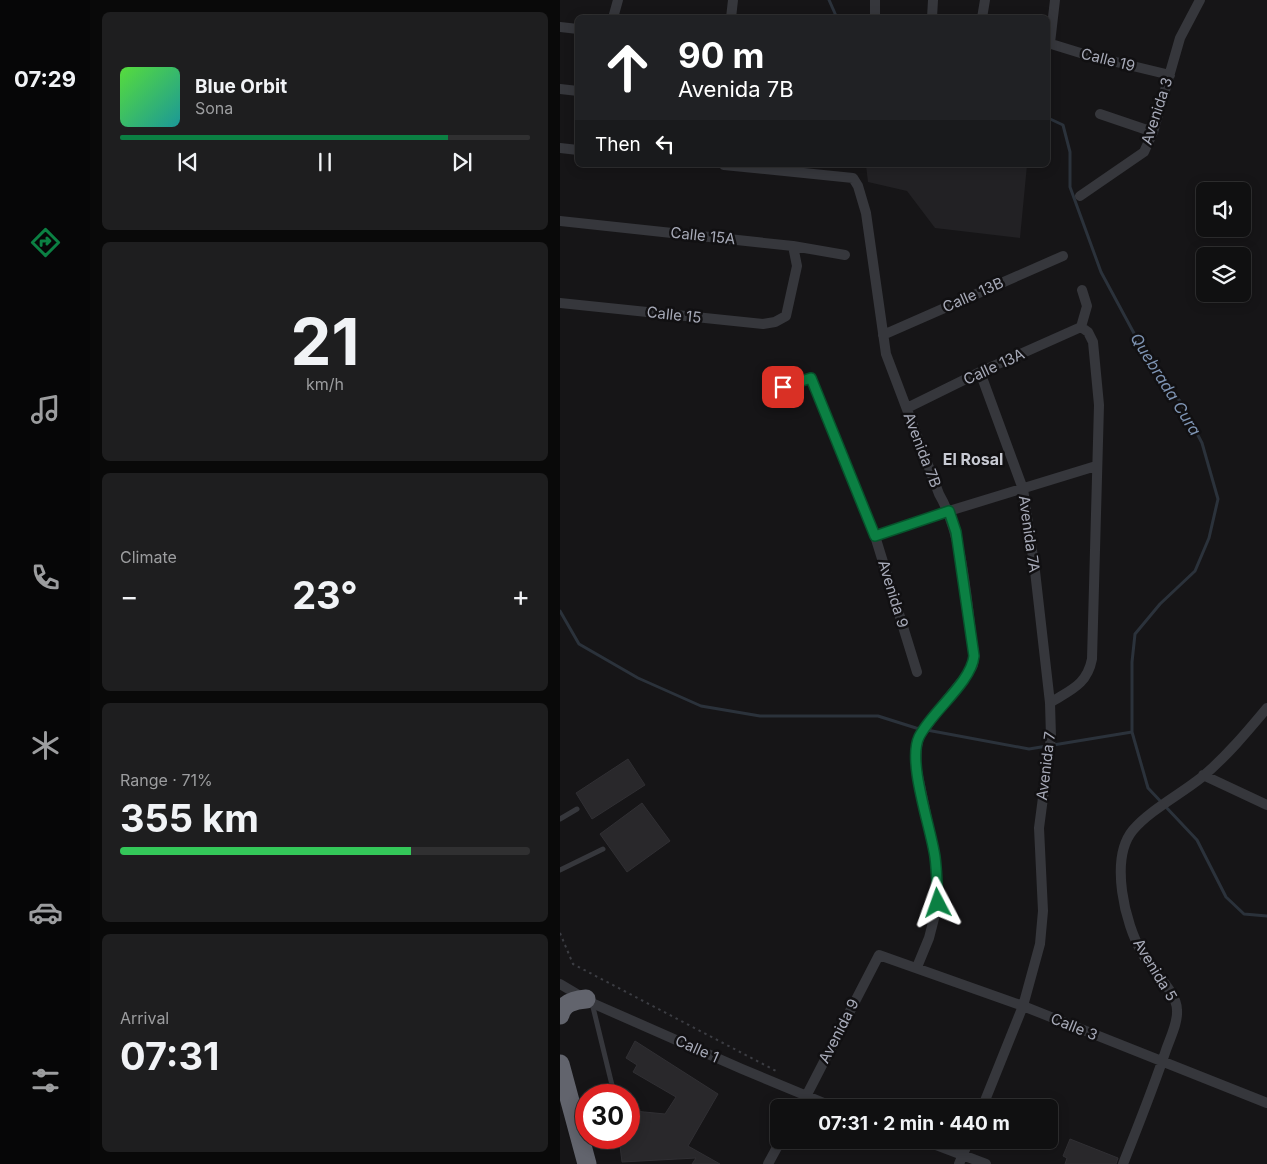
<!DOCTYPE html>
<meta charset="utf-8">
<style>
body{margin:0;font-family:Inter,sans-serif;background:#1e1e1f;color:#f1f3f6;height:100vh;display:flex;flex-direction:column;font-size:19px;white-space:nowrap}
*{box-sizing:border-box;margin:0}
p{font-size:16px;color:#9c9d9f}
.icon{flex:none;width:28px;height:28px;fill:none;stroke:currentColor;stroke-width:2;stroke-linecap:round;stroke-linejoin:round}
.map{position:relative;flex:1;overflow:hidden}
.side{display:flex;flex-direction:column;gap:12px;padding:12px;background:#090909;width:470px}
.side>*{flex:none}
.banner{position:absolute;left:15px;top:15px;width:475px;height:152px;border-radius:8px;box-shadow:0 2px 12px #0003,0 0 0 1px #303031;background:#202124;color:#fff;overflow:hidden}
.tools{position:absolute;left:636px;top:182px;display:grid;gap:10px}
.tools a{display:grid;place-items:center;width:55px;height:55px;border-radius:8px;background:#101011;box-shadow:0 2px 12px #0003,0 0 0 1px #303031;font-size:25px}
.speed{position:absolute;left:15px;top:1084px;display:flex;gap:10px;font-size:25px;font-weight:700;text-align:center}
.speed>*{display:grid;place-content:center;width:65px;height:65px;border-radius:50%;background:#101011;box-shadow:0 2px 12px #0003,0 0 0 1px #303031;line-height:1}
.speed .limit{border:8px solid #d22;background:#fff;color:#111}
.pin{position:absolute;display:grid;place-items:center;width:42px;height:42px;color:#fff;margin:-21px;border-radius:10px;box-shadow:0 2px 8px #0006}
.me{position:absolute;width:55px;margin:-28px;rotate:356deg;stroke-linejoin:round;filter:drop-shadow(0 0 4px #0008)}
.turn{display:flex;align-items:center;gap:18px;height:105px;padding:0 20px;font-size:22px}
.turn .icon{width:65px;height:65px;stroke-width:2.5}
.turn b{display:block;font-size:35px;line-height:42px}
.then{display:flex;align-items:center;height:48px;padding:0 20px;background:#0003;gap:10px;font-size:19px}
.big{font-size:38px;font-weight:700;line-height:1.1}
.side .card{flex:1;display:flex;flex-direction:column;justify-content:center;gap:8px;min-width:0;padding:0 18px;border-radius:8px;background:#1e1e1f}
.side .dial{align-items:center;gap:0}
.dial b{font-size:65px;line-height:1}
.song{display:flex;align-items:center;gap:15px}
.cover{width:60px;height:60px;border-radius:8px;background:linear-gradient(135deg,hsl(110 70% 55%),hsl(180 70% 35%))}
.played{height:5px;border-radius:2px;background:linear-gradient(90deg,#0b8043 80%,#303031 80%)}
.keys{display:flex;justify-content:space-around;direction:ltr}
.heat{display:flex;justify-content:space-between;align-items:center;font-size:28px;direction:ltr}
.charge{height:8px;border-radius:4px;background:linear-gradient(90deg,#34c759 71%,#303031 0)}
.trip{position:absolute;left:210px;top:1099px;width:288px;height:50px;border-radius:8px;background:#101011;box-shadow:0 2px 12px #0003,0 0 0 1px #303031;font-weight:700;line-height:50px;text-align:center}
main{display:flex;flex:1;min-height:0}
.tabs{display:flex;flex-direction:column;width:90px;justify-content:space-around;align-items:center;background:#060607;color:#9c9d9f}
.tabs .icon{width:35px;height:35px}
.tabs .on{color:#0b8043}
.tabs b{font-size:22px;color:#f1f3f6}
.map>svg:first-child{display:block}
.built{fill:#222124}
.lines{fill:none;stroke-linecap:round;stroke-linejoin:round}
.stream{stroke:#2b323b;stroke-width:3}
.building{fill:#29282b;stroke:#302f33}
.path{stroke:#3c3d43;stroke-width:2;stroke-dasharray:2.5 4;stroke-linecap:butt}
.lane{stroke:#36373c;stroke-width:5}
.street{stroke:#36373c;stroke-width:10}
.highway{stroke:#62646d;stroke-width:19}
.route-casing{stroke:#07532c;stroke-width:12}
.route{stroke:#0b8043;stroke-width:9}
.labels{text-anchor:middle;stroke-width:5;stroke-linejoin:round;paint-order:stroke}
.street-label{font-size:15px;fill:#a7aab8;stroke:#111012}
.water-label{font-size:16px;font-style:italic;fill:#7e94b3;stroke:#111012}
.neighbourhood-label{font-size:16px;font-weight:bold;fill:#c8cad3;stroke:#111012}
</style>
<main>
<nav class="tabs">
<b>07:29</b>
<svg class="icon on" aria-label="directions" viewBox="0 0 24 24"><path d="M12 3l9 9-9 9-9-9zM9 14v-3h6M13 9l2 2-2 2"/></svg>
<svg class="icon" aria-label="music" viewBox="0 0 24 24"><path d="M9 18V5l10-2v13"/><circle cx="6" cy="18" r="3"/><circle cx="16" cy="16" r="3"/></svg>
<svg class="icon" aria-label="phone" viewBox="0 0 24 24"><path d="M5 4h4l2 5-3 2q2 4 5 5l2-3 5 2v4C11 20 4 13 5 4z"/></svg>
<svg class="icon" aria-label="climate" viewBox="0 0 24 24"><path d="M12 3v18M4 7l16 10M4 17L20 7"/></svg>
<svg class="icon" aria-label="car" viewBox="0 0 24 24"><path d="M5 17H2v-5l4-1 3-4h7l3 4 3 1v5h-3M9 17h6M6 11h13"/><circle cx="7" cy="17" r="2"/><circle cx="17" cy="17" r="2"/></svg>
<svg class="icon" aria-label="filters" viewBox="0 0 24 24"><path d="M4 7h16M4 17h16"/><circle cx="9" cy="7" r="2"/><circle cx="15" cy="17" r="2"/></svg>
</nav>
<section class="side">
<div class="card">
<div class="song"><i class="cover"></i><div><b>Blue Orbit</b><p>Sona</p></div></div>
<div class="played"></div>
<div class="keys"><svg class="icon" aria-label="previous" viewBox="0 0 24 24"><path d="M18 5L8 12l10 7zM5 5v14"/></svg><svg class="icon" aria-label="pause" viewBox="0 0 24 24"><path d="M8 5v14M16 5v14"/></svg><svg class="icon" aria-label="next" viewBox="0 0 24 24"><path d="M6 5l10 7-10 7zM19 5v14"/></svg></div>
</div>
<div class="card dial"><b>21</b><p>km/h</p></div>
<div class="card"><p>Climate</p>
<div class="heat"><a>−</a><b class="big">23°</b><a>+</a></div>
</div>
<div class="card"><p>Range · 71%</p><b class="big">355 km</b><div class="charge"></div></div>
<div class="card"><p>Arrival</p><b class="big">07:31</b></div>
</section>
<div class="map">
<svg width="707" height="1164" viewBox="0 0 707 1164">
<rect width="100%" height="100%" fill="#161517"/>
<!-- built -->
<path class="built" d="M306 165H467L460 238 375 228 347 191 308 182Z"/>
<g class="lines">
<!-- stream -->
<path class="stream" d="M269 0 277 18
M488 118 503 125 510 152V187L541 272 597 376 620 401 642 443 658 499 649 538 635 571 600 604 575 634 572 662V732L588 788 637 840 666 897 684 914 707 916
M0 611 19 644 78 678 141 706 200 716H318L356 728 469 749 572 732"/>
</g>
<!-- building -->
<path class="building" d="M68 759 85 785 32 819 16 793Z
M82 803 110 841 67 872 40 834Z
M75 1041 158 1094 128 1146 160 1164H132L136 1158 62 1162 59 1138H69V1126H74V1111L105 1114 116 1097 73 1072 77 1065 66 1058Z
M510 1139 558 1158 556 1164H505L507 1158 503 1156Z"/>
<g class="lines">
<!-- path -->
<path class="path" d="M0 933 13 964 218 1072"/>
<!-- lane -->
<path class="lane" d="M0 819 17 809
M0 870 43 849
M32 1003 52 1085"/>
<!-- street -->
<path class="street" d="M53 18 58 0
M171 18 173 0
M315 18V0
M372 18 373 0
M422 18 425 0
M0 27 18 29
M488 43 527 55 610 75
M490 43 495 0
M0 89 18 91
M540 114 593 132
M0 148 18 150
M164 165 293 178 298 186 306 213 326 354 379 494C404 537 407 606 414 657L413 665 406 676 380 708 359 737 357 747 356 766 375 857 378 903 369 938 357 967
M520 196 584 152 593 132 620 38 640 0
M0 221 233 246 285 255
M0 303 203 324 215 322 226 316 237 266 233 246
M521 327 527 306 522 290
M323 335 503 256
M420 372 463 489 475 571 490 703 491 737 479 828 483 911 480 944 463 1006 422 1108
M223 387 251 378 315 536 357 672
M347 408 420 372 521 327
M315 536 389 511 536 466
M490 703C510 690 527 685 532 659L539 405 533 342 528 332 521 327
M643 775 707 805
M0 984 32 1003 182 1069 276 1108
M240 1108 319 955 463 1006 707 1103
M363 1140 426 1164
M208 1164 221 1140
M399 1164 409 1140
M563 1164C578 1126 593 1089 606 1050 610 1038 618 1023 617 1010 617 992 591 969 582 953 565 924 549 859 573 830 590 810 621 794 642 777 666 757 687 732 707 708"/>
<!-- highway -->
<path class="highway" d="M0 1015C3 1003 14 1000 26 999
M0 1064 27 1164"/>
</g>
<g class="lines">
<defs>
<path id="route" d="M223 387 251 378 315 536 389 511 396 532 414 656C411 683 371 712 359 737 347 762 371 828 375 857 377 872 377 888 378 903"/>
</defs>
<!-- route casing -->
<use href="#route" class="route-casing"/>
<!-- route -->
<use href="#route" class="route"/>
</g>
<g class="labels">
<!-- street labels -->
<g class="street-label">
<text transform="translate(548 60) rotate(14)" y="5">Calle 19</text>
<text transform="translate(597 111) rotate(-72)" y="5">Avenida 3</text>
<text transform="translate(143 236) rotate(6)" y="5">Calle 15A</text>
<text transform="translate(413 295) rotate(-24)" y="5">Calle 13B</text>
<text transform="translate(114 315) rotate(6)" y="5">Calle 15</text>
<text transform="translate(434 367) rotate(-25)" y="5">Calle 13A</text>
<text transform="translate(362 450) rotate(69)" y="5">Avenida 7B</text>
<text transform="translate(469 534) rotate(82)" y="5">Avenida 7A</text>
<text transform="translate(333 594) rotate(73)" y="5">Avenida 9</text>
<text transform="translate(486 766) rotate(-83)" y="5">Avenida 7</text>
<text transform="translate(595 970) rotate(59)" y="5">Avenida 5</text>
<text transform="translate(514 1027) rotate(22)" y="5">Calle 3</text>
<text transform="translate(279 1031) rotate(-63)" y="5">Avenida 9</text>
<text transform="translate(137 1049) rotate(24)" y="5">Calle 1</text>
</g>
<!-- water labels -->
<g class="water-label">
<text transform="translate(606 384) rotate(58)" y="6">Quebrada Cura</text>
</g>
<!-- neighbourhood labels -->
<g class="neighbourhood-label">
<text x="413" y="465">El Rosal</text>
</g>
</g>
</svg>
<div class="tools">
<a><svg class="icon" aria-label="sound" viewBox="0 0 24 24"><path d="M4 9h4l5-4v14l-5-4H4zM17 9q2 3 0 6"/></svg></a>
<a><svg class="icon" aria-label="layers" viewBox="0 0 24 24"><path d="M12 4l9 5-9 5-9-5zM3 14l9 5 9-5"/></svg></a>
</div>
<div class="speed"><div class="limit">30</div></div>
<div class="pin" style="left:223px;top:387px;background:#d93025"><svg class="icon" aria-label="arrive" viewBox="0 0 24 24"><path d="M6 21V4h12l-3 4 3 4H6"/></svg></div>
<svg class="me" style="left:378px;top:903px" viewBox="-20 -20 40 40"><path d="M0-17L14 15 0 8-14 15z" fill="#0b8043" stroke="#fff" stroke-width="4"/></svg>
<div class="trip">07:31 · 2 min · 440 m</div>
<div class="banner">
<div class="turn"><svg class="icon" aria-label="ahead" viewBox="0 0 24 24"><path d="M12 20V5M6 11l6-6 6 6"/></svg><div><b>90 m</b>Avenida 7B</div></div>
<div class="then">Then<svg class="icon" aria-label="left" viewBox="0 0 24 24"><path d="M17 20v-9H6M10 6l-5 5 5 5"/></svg></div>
</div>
</div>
</main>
